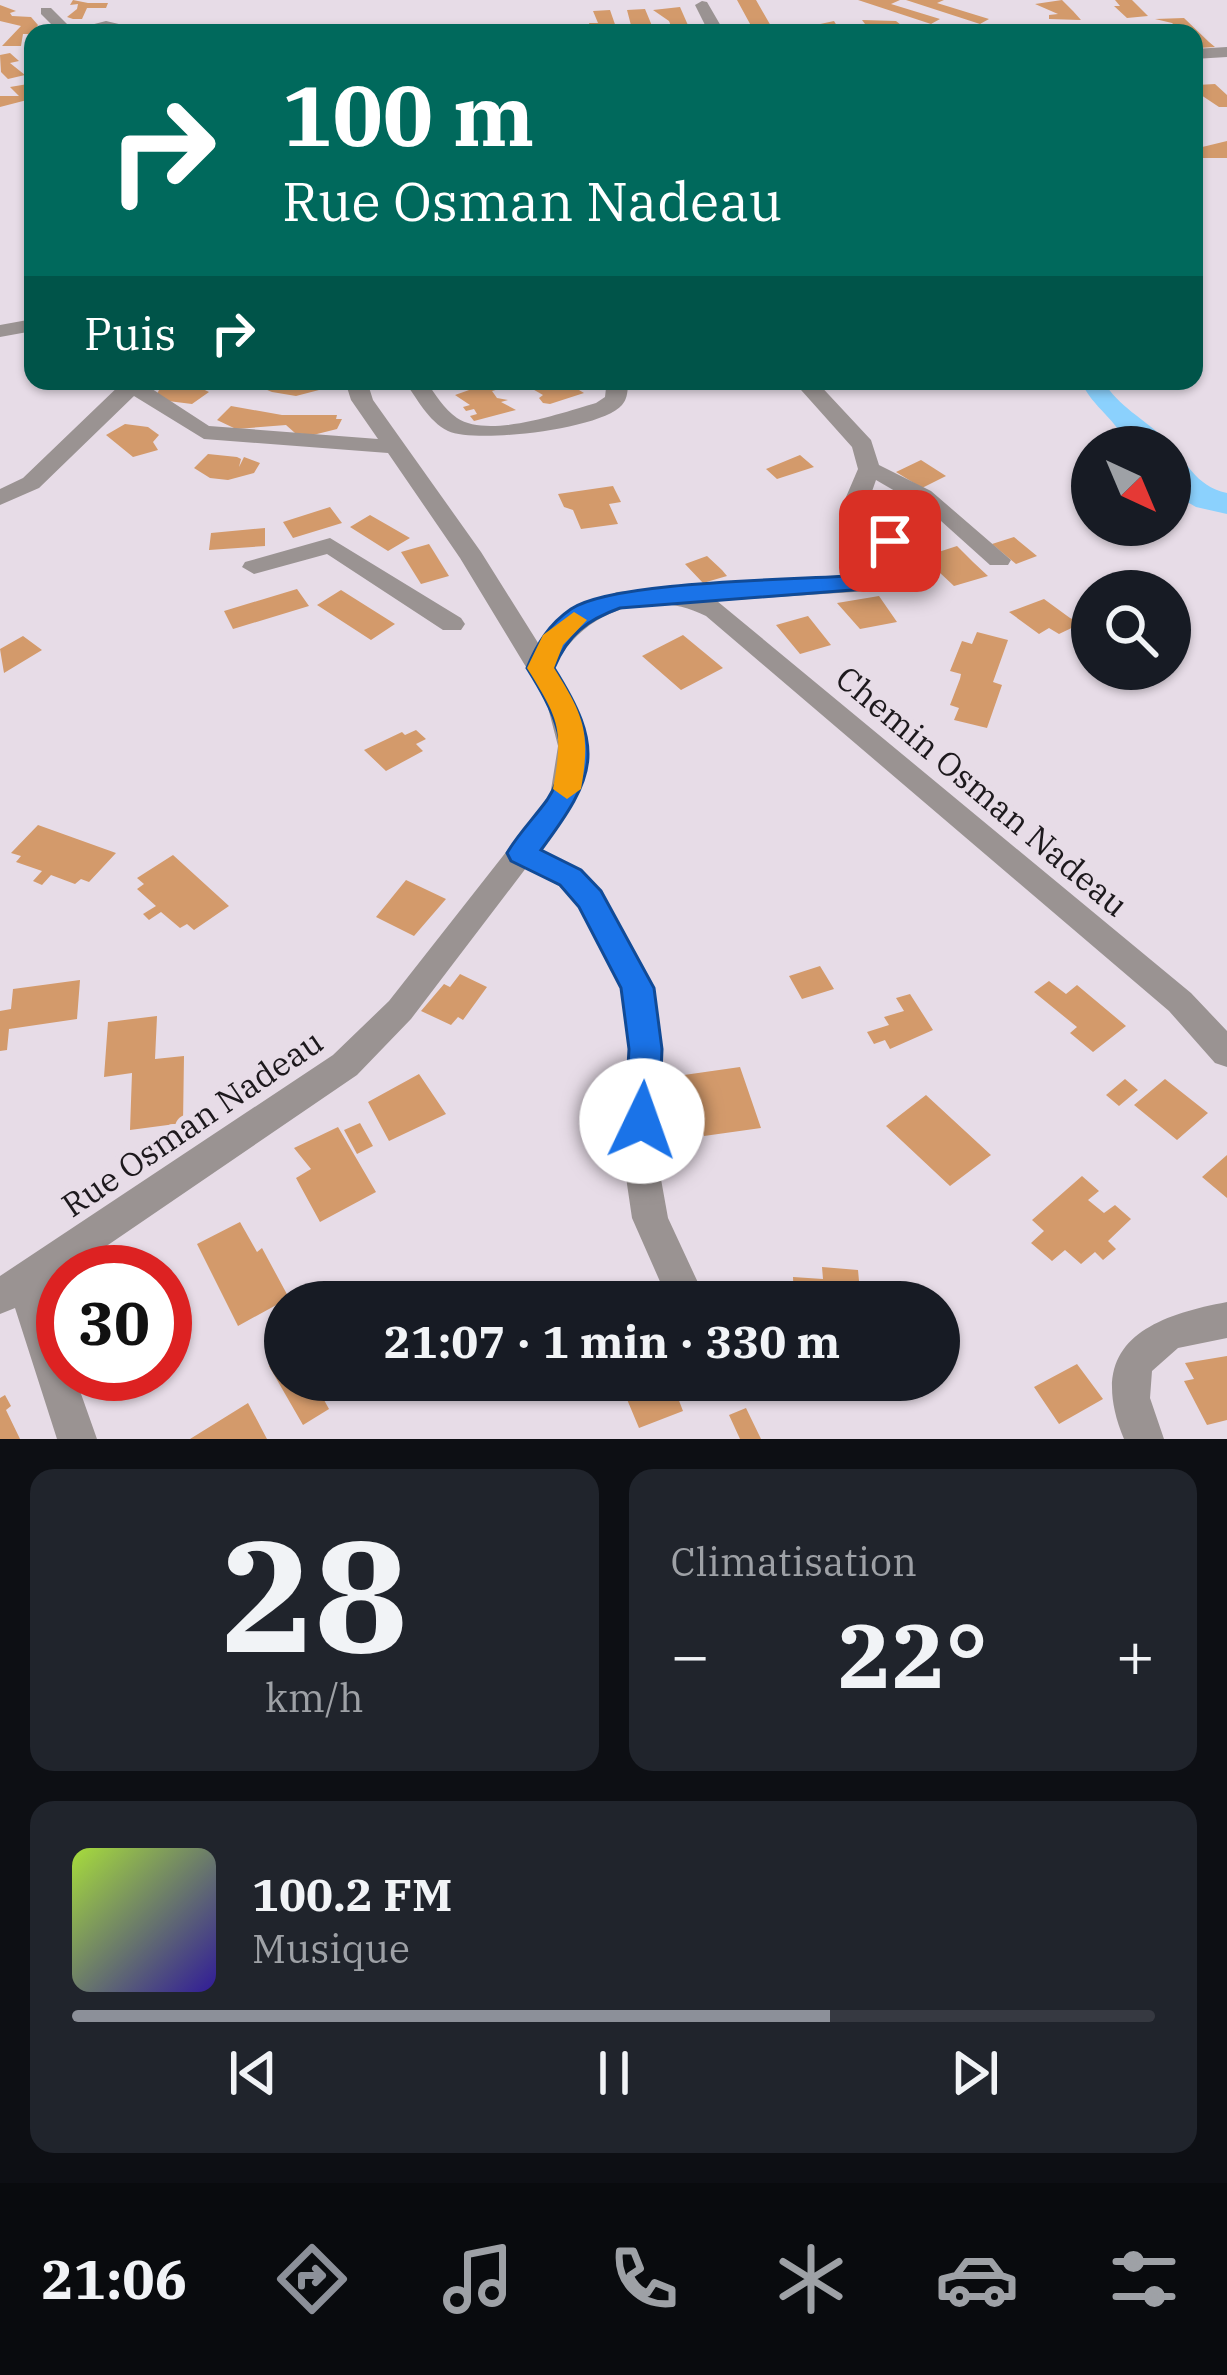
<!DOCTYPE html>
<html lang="fr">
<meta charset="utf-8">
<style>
body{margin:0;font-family:"IBM Plex Serif",serif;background:#20242c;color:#f1f3f6;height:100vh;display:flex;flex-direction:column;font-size:45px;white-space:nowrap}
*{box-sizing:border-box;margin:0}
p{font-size:39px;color:#9ea1a6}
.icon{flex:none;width:66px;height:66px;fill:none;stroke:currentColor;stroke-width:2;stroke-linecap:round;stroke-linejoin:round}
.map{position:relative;height:1439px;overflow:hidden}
.details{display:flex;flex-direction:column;gap:30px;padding:30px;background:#0d0f14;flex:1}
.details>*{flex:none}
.banner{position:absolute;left:24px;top:24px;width:1179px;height:366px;border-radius:24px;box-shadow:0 3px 9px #0004;background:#00695c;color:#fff;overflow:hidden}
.needle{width:78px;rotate:136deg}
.controls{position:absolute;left:1071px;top:426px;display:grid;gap:24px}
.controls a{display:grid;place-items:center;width:120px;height:120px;border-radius:50%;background:#171b24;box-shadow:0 3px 9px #0004;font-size:60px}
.speed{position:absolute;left:36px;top:1245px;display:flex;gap:24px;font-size:60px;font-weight:700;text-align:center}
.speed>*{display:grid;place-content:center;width:156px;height:156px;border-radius:50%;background:#171b24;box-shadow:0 3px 9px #0004;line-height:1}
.speed .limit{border:18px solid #d22;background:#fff;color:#111}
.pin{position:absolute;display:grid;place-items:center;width:102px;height:102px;color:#fff;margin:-51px;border-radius:24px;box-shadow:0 6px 18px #0006}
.me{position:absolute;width:132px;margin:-66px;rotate:3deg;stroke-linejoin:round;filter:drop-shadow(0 0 9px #0008)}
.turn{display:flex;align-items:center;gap:42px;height:252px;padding:0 60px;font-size:54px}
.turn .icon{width:156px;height:156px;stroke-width:2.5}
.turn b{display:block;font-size:84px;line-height:102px}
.then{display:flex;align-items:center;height:114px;padding:0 60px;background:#0003;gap:24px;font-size:45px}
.big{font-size:90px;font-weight:700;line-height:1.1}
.details .widget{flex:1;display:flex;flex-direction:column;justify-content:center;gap:18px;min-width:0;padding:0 42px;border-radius:24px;background:#20242c}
.details .dial{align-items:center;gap:0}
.dial b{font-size:156px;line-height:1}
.song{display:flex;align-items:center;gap:36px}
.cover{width:144px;height:144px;border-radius:18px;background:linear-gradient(135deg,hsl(80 70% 55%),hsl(250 70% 35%))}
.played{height:12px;border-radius:6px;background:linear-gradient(90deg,#8c9099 70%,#363941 70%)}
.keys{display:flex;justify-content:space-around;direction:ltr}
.heat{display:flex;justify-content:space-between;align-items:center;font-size:66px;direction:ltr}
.details .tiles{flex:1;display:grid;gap:30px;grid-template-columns:1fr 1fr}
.widget:last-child{grid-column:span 2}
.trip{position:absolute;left:264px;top:1281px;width:696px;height:120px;border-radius:60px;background:#171b24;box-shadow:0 3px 9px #0004;font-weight:700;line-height:120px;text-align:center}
.tab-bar{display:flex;height:192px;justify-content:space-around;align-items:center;background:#090b0e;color:#9ea1a6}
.tab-bar .icon{width:84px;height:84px}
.tab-bar .active{color:#8c9099}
.tab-bar b{font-size:54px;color:#f1f3f6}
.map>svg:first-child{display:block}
.water{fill:#8bd1fd}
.building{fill:#d39a6b}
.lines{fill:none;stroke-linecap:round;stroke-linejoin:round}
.minor{fill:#9a9392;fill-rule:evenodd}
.route{fill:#1a73e8;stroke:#114b97;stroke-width:3}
.slow{fill:#f59e0b}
.labels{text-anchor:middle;stroke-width:12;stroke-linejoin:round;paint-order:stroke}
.street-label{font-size:33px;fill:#1d191d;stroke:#e7dce7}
</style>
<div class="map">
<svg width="1227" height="1439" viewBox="0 0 1227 1439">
<rect width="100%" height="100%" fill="#e7dce7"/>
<!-- water -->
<path class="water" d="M1081 381H1103C1119 407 1143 418 1165 439 1187 460 1194 486 1227 493V514L1196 507 1170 492V447H1127C1119 420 1092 408 1081 381Z"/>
<!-- building -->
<path class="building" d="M73 0 88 3H108L106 8H87L82 19H73L67 17 77 9 78 4 70 5Z
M737 0H756L775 33H755Z
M858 0H900L891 4 940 19 931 24Z
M906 0H944L937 3 989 19 980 24Z
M1062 0 1073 11 1081 20 1049 19V15L1058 14 1035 4Z
M1115 0H1132L1148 16 1127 18 1114 6H1120Z
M0 5 16 11 10 13 12 16 31 17 38 25 32 34H23L21 46H2L21 26 0 21Z
M680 7 687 23 692 33H674L669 21 653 10Z
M645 9 655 33H633L627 10Z
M610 10 618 33H592L589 23H598L593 11Z
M1184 18 1209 42 1215 47 1198 48 1194 33H1183L1172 23 1155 19Z
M862 20 896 21 910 32 805 33 802 28 834 21 837 26 868 28Z
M10 53 19 61 10 63 25 75 8 79 1 72 0 55Z
M28 84 33 90V106L27 100 0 107V96H19L10 87Z
M1215 84 1227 95V107H1219L1195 91 1203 90 1197 85Z
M1227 141V158H1203L1194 149Z
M158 381H186L209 392 192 404 168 401 157 394 162 384Z
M263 381H323L319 390 296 396 272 392 260 387Z
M576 381 569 384 584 393 550 404 543 403 539 398 543 395 529 387 539 381Z
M486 384H495L499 389 492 391 497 398 508 400 501 402 516 410 474 421 470 416 477 414 474 409 466 411 463 407 470 405 455 395Z
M231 406 282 415H337L336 419H342L337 429 313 435 295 433 286 425 236 429 217 420Z
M125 424 148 427 159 435 153 442 158 450 133 457 106 435Z
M208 454 237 457 241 459 239 467 244 457 260 463 254 473 228 480 210 478 194 468Z
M800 455 814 467 777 479 766 469Z
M921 460 946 476 922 488 896 472Z
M613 486 621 502 609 504 618 524 581 529 573 510 564 507 558 494Z
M330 507 342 523 293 538 283 522Z
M370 515 410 538 388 551 350 527Z
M265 528V546L209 550 211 533Z
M1014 537 1037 556 1016 564 992 544Z
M429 544 449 576 421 584 401 552Z
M957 546 973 562 988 576 954 586 923 557Z
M707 556 722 570 727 576 703 583 685 564Z
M297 589 309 606 233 629 224 611Z
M341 590 395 624 371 640 317 605Z
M879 596 897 622 860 629 837 603Z
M1044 599 1070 618 1082 623 1059 634 1049 628 1039 634 1009 612Z
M808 616 831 645 800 654 776 625Z
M977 632 1008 640 993 682 1002 685 987 728 954 720 959 708 950 705 960 679 961 674 950 671 962 641 972 644Z
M683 635 723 668 681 690 642 656Z
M23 636 42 650 4 673 0 649Z
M416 730 426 739 416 744 423 751 386 771 364 750 402 732 405 735Z
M38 825 116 853 89 882 81 879 75 884 51 875 42 885 33 881 42 871 16 862 21 856 11 853Z
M173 855 229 906 194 930 187 924 180 928 161 912 149 920 143 914 156 906 137 889 144 884 137 878Z
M406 880 446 899 414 936 376 917Z
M820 966 834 989 802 999 789 976Z
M460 974 487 987 463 1020 458 1017 451 1025 421 1011 444 984 450 987Z
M80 980 77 1019 9 1029 7 1050 0 1051V1011L11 1009 13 989Z
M1049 981 1066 994 1077 985 1126 1026 1093 1052 1070 1033 1077 1027 1034 992Z
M910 994 933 1030 890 1049 885 1040 874 1044 867 1032 889 1025 884 1017 904 1011 896 998Z
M157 1016 155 1059 184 1056 183 1123 130 1130 132 1073 104 1077 108 1022Z
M740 1067 761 1128 704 1136 684 1075Z
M419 1074 446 1114 389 1141 368 1102Z
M1125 1079 1138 1090 1119 1106 1106 1095Z
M1165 1079 1208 1113 1177 1140 1134 1105Z
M926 1095 991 1155 950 1186 886 1126Z
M360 1123 373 1146 357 1154 344 1130Z
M338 1127 376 1192 320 1222 296 1178 311 1169 294 1148Z
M1227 1155V1198L1202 1177Z
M1082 1176 1099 1191 1088 1200 1104 1213 1115 1205 1131 1219 1108 1241 1116 1249 1103 1260 1095 1252 1081 1264 1065 1250 1052 1261 1031 1243 1044 1231 1032 1220Z
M240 1222 257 1252 262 1248 289 1298 238 1326 197 1244Z
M822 1267 858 1270 860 1292H850L851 1302H794L793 1277 823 1279Z
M285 1356V1380H313L329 1409 303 1425 269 1366Z
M1227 1356V1420L1207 1425 1184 1381 1194 1379 1185 1363Z
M1077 1364 1103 1399 1059 1424 1034 1387Z
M633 1380H671L683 1411 639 1428 621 1385Z
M5 1395 11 1406 6 1410 20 1439H0V1398Z
M248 1403 267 1439H190Z
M746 1408 761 1439H740L729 1415Z"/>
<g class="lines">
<!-- minor -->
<path class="minor" d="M702 1 707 2 725 33H709L695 5Z
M41 8H51L67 24V30H57L41 14Z
M106 21 144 30 147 33 71 30Z
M1227 47V57L1194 59V49Z
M33 319V331L0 337V325Z
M124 381H149L146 385 209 426 378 439 351 400 345 381H367L373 400 481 552 540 646 572 612 617 592 864 576 885 566 888 557 853 516 846 497 858 469 852 447 793 381H816L871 440 879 465 931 491 1011 560 1008 565H990L931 512 876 480 870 497 876 514 912 556 905 575 869 591 717 601 1191 993 1227 1031V1067L1215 1063 1169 1011 706 616C651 587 581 611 554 668 601 747 594 778 540 849L581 870 602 891 653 988 662 1049 657 1157 668 1218 707 1302H669L632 1218 623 1157 630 1049 621 988 580 906 559 886 526 868 411 1019 357 1075 45 1288 63 1341V1374H74L97 1439H57L15 1308 0 1314V1276L333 1055 389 1001 550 796 558 746 546 700 460 558 388 453 204 439 134 396 39 488 0 505V489L23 478Z
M404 381H426C435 394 444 409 457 418 489 439 561 413 596 403L605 397 606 388 600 381H623L628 387C627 394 627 399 622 405 602 429 477 444 448 431 428 421 417 398 404 381Z
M330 538 461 618 465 624 461 630H443L327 554 254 574 242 567 245 562Z
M1227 1302V1338L1178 1348 1152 1371 1150 1398 1164 1439H1124C1085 1345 1147 1317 1227 1302Z"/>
</g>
<!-- route -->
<path class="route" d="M890 533 898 535 912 556 904 576 878 588 620 608C587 620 568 634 554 668 605 749 597 775 541 850L581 870 601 891 654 988 662 1049 659 1121 654 1132 642 1136 630 1132 625 1121 629 1049 621 988 579 907 560 885 511 861 507 853C518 834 534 818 547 800 578 754 552 708 527 668 537 644 549 624 571 609 614 580 804 580 864 575L885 566 888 556 878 541Z"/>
<!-- slow -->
<path class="slow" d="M574 612 587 620 563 645 554 668C584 716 591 732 581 789L567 799 553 789C564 729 559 719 527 668L543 635Z"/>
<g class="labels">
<!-- street labels -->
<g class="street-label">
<text transform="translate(982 791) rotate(40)" y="12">Chemin Osman Nadeau</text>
<text transform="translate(192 1123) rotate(-34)" y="12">Rue Osman Nadeau</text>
</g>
</g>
</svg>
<div class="controls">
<a><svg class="needle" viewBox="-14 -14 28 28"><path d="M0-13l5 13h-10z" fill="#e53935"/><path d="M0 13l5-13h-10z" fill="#9ea1a6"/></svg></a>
<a><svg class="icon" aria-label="search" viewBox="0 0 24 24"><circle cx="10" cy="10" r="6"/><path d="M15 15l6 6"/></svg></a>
</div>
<div class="speed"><div class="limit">30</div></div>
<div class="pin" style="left:890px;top:541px;background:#d93025"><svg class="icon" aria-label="arrive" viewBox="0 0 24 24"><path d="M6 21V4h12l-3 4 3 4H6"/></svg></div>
<svg class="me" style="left:642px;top:1121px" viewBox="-20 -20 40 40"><circle r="19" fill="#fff"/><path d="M0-13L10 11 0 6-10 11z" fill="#1a73e8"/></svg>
<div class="trip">21:07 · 1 min · 330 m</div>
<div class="banner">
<div class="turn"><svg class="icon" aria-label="right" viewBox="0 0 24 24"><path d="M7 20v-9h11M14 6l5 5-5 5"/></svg><div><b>100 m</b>Rue Osman Nadeau</div></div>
<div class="then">Puis<svg class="icon" aria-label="right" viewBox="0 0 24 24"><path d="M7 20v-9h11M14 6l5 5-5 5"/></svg></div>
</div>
</div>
<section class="details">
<div class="tiles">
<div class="widget dial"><b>28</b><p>km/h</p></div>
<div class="widget"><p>Climatisation</p>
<div class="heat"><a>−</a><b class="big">22°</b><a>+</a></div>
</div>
<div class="widget">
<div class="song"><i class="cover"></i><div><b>100.2 FM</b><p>Musique</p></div></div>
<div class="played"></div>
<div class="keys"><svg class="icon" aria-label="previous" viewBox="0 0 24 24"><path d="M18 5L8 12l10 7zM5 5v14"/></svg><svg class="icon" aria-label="pause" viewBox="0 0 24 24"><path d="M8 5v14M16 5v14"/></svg><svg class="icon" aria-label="next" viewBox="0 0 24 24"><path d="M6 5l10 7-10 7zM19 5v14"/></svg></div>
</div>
</div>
</section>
<nav class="tab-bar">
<b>21:06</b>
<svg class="icon active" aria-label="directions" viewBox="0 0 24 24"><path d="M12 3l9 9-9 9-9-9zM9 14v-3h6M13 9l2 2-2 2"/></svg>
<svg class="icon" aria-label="music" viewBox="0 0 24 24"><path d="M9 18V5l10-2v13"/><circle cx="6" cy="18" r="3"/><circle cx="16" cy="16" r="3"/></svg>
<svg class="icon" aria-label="phone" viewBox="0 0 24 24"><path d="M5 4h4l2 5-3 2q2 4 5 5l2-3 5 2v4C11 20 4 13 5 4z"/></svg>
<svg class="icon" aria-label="climate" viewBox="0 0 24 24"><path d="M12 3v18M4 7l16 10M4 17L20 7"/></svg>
<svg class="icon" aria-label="car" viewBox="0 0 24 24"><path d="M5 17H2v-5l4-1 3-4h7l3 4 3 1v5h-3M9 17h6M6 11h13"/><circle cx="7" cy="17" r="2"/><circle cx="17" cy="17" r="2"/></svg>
<svg class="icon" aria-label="filters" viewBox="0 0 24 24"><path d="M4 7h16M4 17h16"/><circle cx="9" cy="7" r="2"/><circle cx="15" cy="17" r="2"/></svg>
</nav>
